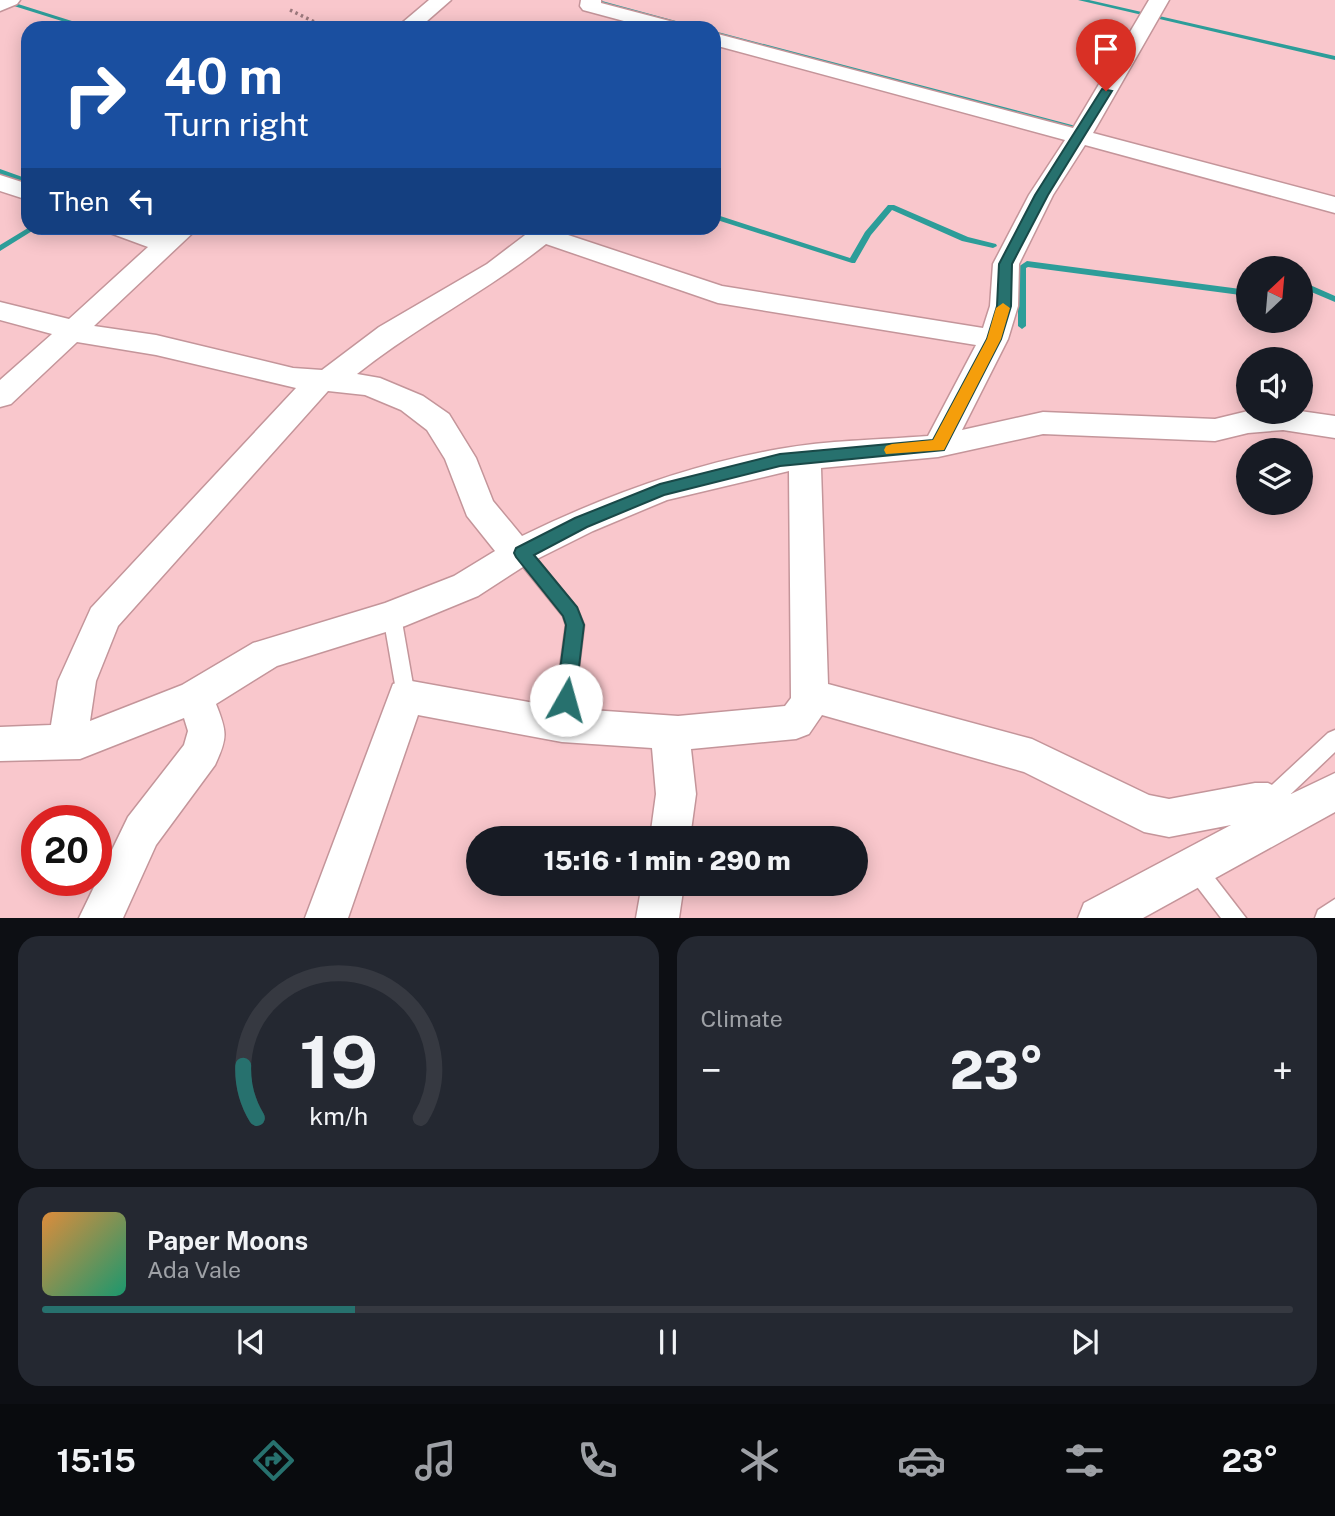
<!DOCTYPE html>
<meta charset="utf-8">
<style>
body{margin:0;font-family:"Public Sans",sans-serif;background:#242831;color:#f1f3f6;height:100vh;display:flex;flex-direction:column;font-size:26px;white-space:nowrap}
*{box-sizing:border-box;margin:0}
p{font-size:23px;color:#9ea1a6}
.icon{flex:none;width:38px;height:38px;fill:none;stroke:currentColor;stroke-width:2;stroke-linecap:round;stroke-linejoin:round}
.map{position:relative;height:918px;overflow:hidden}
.drawer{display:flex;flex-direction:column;gap:18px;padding:18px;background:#0d0f14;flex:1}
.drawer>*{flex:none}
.banner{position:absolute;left:21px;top:21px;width:700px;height:214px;border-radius:21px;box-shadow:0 4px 18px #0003;background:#1a4fa0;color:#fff;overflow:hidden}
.needle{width:46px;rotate:26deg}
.controls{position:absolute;left:1236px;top:256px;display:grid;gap:14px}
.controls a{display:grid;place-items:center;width:77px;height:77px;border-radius:50%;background:#171b24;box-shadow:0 4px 18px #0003;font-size:35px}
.speed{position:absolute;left:21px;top:805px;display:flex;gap:14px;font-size:35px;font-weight:700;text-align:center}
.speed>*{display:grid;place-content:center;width:91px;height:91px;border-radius:50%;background:#171b24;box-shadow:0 4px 18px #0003;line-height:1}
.speed .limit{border:10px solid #d22;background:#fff;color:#111}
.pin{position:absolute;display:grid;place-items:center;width:60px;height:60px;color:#fff;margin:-72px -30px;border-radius:50% 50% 50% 0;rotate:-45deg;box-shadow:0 0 7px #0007}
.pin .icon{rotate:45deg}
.me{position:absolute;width:77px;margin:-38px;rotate:7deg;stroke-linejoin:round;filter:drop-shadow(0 0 5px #0008)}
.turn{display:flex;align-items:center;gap:24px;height:147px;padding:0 28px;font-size:32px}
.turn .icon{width:91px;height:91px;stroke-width:2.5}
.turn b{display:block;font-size:49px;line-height:60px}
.then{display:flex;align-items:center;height:66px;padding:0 28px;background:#0003;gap:14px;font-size:26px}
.big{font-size:52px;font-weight:800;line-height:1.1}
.drawer .card{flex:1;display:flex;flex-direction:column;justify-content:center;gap:10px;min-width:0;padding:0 24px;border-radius:21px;background:#242831}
.drawer .dial{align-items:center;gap:0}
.dial svg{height:182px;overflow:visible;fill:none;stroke:#363941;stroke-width:7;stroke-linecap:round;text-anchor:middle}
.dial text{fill:#f1f3f6;stroke:none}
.song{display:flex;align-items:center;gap:21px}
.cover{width:84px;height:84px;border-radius:10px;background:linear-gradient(135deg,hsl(30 70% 55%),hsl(160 70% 35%))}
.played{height:7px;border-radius:4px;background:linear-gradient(90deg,#27716e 25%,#363941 25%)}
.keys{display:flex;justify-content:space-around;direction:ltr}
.heat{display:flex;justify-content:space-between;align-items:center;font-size:38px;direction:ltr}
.drawer .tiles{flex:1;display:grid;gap:18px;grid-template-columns:1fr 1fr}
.card:last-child{grid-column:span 2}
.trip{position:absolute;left:466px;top:826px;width:402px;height:70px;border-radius:35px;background:#171b24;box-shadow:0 4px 18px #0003;font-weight:800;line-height:70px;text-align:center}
.tab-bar{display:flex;height:112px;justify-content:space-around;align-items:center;background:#090b0e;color:#9ea1a6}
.tab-bar .icon{width:49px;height:49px}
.tab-bar .current{color:#27716e}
.tab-bar b{font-size:32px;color:#f1f3f6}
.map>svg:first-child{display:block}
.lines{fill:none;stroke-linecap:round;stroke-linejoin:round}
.stream{fill:#2d9d99;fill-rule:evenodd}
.service-casing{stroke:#c4959a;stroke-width:3}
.minor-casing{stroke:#c4959a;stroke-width:3}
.path{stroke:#9c797d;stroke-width:3.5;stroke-dasharray:2.5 3.5;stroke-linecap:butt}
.service{fill:#fff;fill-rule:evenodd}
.minor{fill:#fff;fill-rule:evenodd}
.route{fill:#27716e;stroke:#194948;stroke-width:2}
.slow{fill:#f59e0b}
</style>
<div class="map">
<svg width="1335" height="918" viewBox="0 0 1335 918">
<rect width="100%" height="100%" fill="#f9c7cc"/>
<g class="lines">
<!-- stream -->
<path class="stream" d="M1078 0H1089L1335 56V60Z
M602 1 698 27 699 28H689L600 4V2Z
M14 4H18L94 28H84L14 6Z
M639 22 642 24 641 25 618 28H597L600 26Z
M714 31 1087 129 1088 131 1084 133H1081L714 35Z
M0 169 28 179V184L0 174Z
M888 205H894L968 237 996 244 997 246 993 248 962 241 892 210 871 235 855 263H852L714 219V214L850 258 865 232Z
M28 228H37L0 251V245Z
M1027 261 1248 290V296L1028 267 1026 268V326L1022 329 1018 326V267Z
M1310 285 1335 296V302L1309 291 1300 292V286Z"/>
<defs>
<path id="service" d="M522 546 528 548 577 608 584 625 572 725 569 731 562 733 555 731 552 725 566 625 563 616 516 558 514 553 516 548Z
M392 609 398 611 401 616 415 696 413 702 406 704 399 702 397 696 383 616 386 611Z
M1335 730V752L1275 809 1268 811 1261 809 1258 802 1261 795 1328 733Z
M1195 858 1202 861 1246 918H1221L1188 875 1185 868 1188 861Z
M1335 899V918H1315L1318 910Z"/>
<path id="minor" d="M0 0H20L17 4 0 11Z
M429 0H451L419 28H396Z
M581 0H601V3L681 24 684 28H650L583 10 580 6Z
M1149 0H1169L1093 133 1335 197V213L1085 145 1053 195 1019 264 1018 306 1008 339 962 430 1043 412 1215 419 1248 411H1300L1335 416V438L1283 430 1248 433 1215 441 1043 434 938 457 821 468 828 684 1032 739 1149 795 1169 799 1255 783H1268L1291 794 1335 773V812L1143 918H1078L1084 903 1231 825 1169 837 1144 832 1024 772 822 715 809 734 796 739 691 749 696 794 690 838H650L656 794 652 748 562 742 418 715 348 918H305L393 684 406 680 562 708 678 716 785 706 791 698 789 471 667 500 593 531 529 563 478 596 405 626 277 666 216 704C227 732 228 737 215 765L156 845 123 918H79L128 817 184 745 188 731 184 718 80 759 0 761V727L51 725 58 681 91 608 296 388 156 355 77 342 11 404 0 407V380L52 334 0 320V302L69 319 148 247 110 233 106 228H142L162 235 170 228H198L94 326 156 335 293 368 322 370 379 327 487 264 533 229 547 228 722 286 983 328 990 306 993 264 1029 195 1065 140 714 45V33L1073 128ZM546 244 718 303 976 345 928 436C879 440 827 440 779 449 689 465 604 496 522 536L493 501 476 458 449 414 423 396 380 378 357 374C417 326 486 292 546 244ZM328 391 365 395 401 410 427 430 445 459 467 516 495 551 454 576 385 603 253 643 182 685 90 721 96 681 118 626Z
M0 175 28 184V200L0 191Z
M642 884H684L679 918H636Z"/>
</defs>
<!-- service casing -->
<use href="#service" class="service-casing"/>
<!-- minor casing -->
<use href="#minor" class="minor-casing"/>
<!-- path -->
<path class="path" d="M290 10 327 28"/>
<!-- service -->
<use href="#service" class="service"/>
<!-- minor -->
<use href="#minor" class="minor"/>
</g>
<!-- route -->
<path class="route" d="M1102 89 1112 91 1048 195 1012 264 1011 306 1001 339 944 450 780 466 664 495 587 527 534 555 577 607 584 625 575 700 572 706 566 708 559 706 556 700 566 625 563 616 516 557 514 553 516 548 575 518 660 484 780 454 933 440 987 339 997 306 999 264 1035 195Z"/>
<!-- slow -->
<path class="slow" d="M1003 303 1010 308 1001 339 944 450 886 454 884 450 886 446 892 444 933 440 987 339 996 308Z"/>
</svg>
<div class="controls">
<a><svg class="needle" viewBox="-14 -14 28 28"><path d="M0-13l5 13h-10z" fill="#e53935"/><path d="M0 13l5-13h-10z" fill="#9ea1a6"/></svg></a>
<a><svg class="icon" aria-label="sound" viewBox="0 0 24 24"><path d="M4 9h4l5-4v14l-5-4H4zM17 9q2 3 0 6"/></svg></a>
<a><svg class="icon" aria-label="layers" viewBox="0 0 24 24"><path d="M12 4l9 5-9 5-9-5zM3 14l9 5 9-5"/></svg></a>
</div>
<div class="speed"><div class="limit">20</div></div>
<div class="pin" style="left:1106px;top:91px;background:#d93025"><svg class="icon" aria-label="arrive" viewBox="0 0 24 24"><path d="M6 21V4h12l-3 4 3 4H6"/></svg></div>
<svg class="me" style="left:566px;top:700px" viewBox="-20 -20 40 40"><circle r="19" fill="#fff"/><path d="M0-13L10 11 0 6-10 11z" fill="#27716e"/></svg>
<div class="trip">15:16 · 1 min · 290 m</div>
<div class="banner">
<div class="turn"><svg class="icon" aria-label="right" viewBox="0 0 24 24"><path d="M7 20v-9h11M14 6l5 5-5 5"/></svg><div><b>40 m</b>Turn right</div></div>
<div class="then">Then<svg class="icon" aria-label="left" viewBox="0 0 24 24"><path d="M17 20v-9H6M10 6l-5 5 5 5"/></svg></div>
</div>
</div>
<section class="drawer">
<div class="tiles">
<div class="card dial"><svg viewBox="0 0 100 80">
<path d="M14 69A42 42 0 1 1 86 69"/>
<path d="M14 69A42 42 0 0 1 8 46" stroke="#27716e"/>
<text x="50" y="56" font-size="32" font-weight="700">19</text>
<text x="50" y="72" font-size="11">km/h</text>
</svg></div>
<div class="card"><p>Climate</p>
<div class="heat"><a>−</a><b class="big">23°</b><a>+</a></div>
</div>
<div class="card">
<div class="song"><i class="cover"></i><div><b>Paper Moons</b><p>Ada Vale</p></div></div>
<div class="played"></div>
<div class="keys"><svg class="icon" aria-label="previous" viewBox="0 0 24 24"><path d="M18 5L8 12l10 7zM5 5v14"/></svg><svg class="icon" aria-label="pause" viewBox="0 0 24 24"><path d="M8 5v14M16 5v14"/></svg><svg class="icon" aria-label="next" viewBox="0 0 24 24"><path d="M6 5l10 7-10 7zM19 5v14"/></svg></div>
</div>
</div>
</section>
<nav class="tab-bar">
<b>15:15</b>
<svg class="icon current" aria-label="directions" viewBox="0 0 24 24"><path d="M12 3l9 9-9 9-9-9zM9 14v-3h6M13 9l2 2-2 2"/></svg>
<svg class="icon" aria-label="music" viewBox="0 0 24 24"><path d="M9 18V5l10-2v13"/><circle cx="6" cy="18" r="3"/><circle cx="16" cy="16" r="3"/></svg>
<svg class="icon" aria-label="phone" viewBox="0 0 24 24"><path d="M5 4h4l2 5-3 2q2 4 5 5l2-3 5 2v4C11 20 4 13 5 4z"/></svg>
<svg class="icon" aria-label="climate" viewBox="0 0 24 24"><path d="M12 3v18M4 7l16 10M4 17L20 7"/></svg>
<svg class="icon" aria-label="car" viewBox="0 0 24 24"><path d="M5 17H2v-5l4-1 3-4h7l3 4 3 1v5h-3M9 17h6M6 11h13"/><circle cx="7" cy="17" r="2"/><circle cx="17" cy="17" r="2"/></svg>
<svg class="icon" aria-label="filters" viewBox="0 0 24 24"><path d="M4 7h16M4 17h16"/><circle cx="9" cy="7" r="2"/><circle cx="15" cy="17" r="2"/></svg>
<b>23°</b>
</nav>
